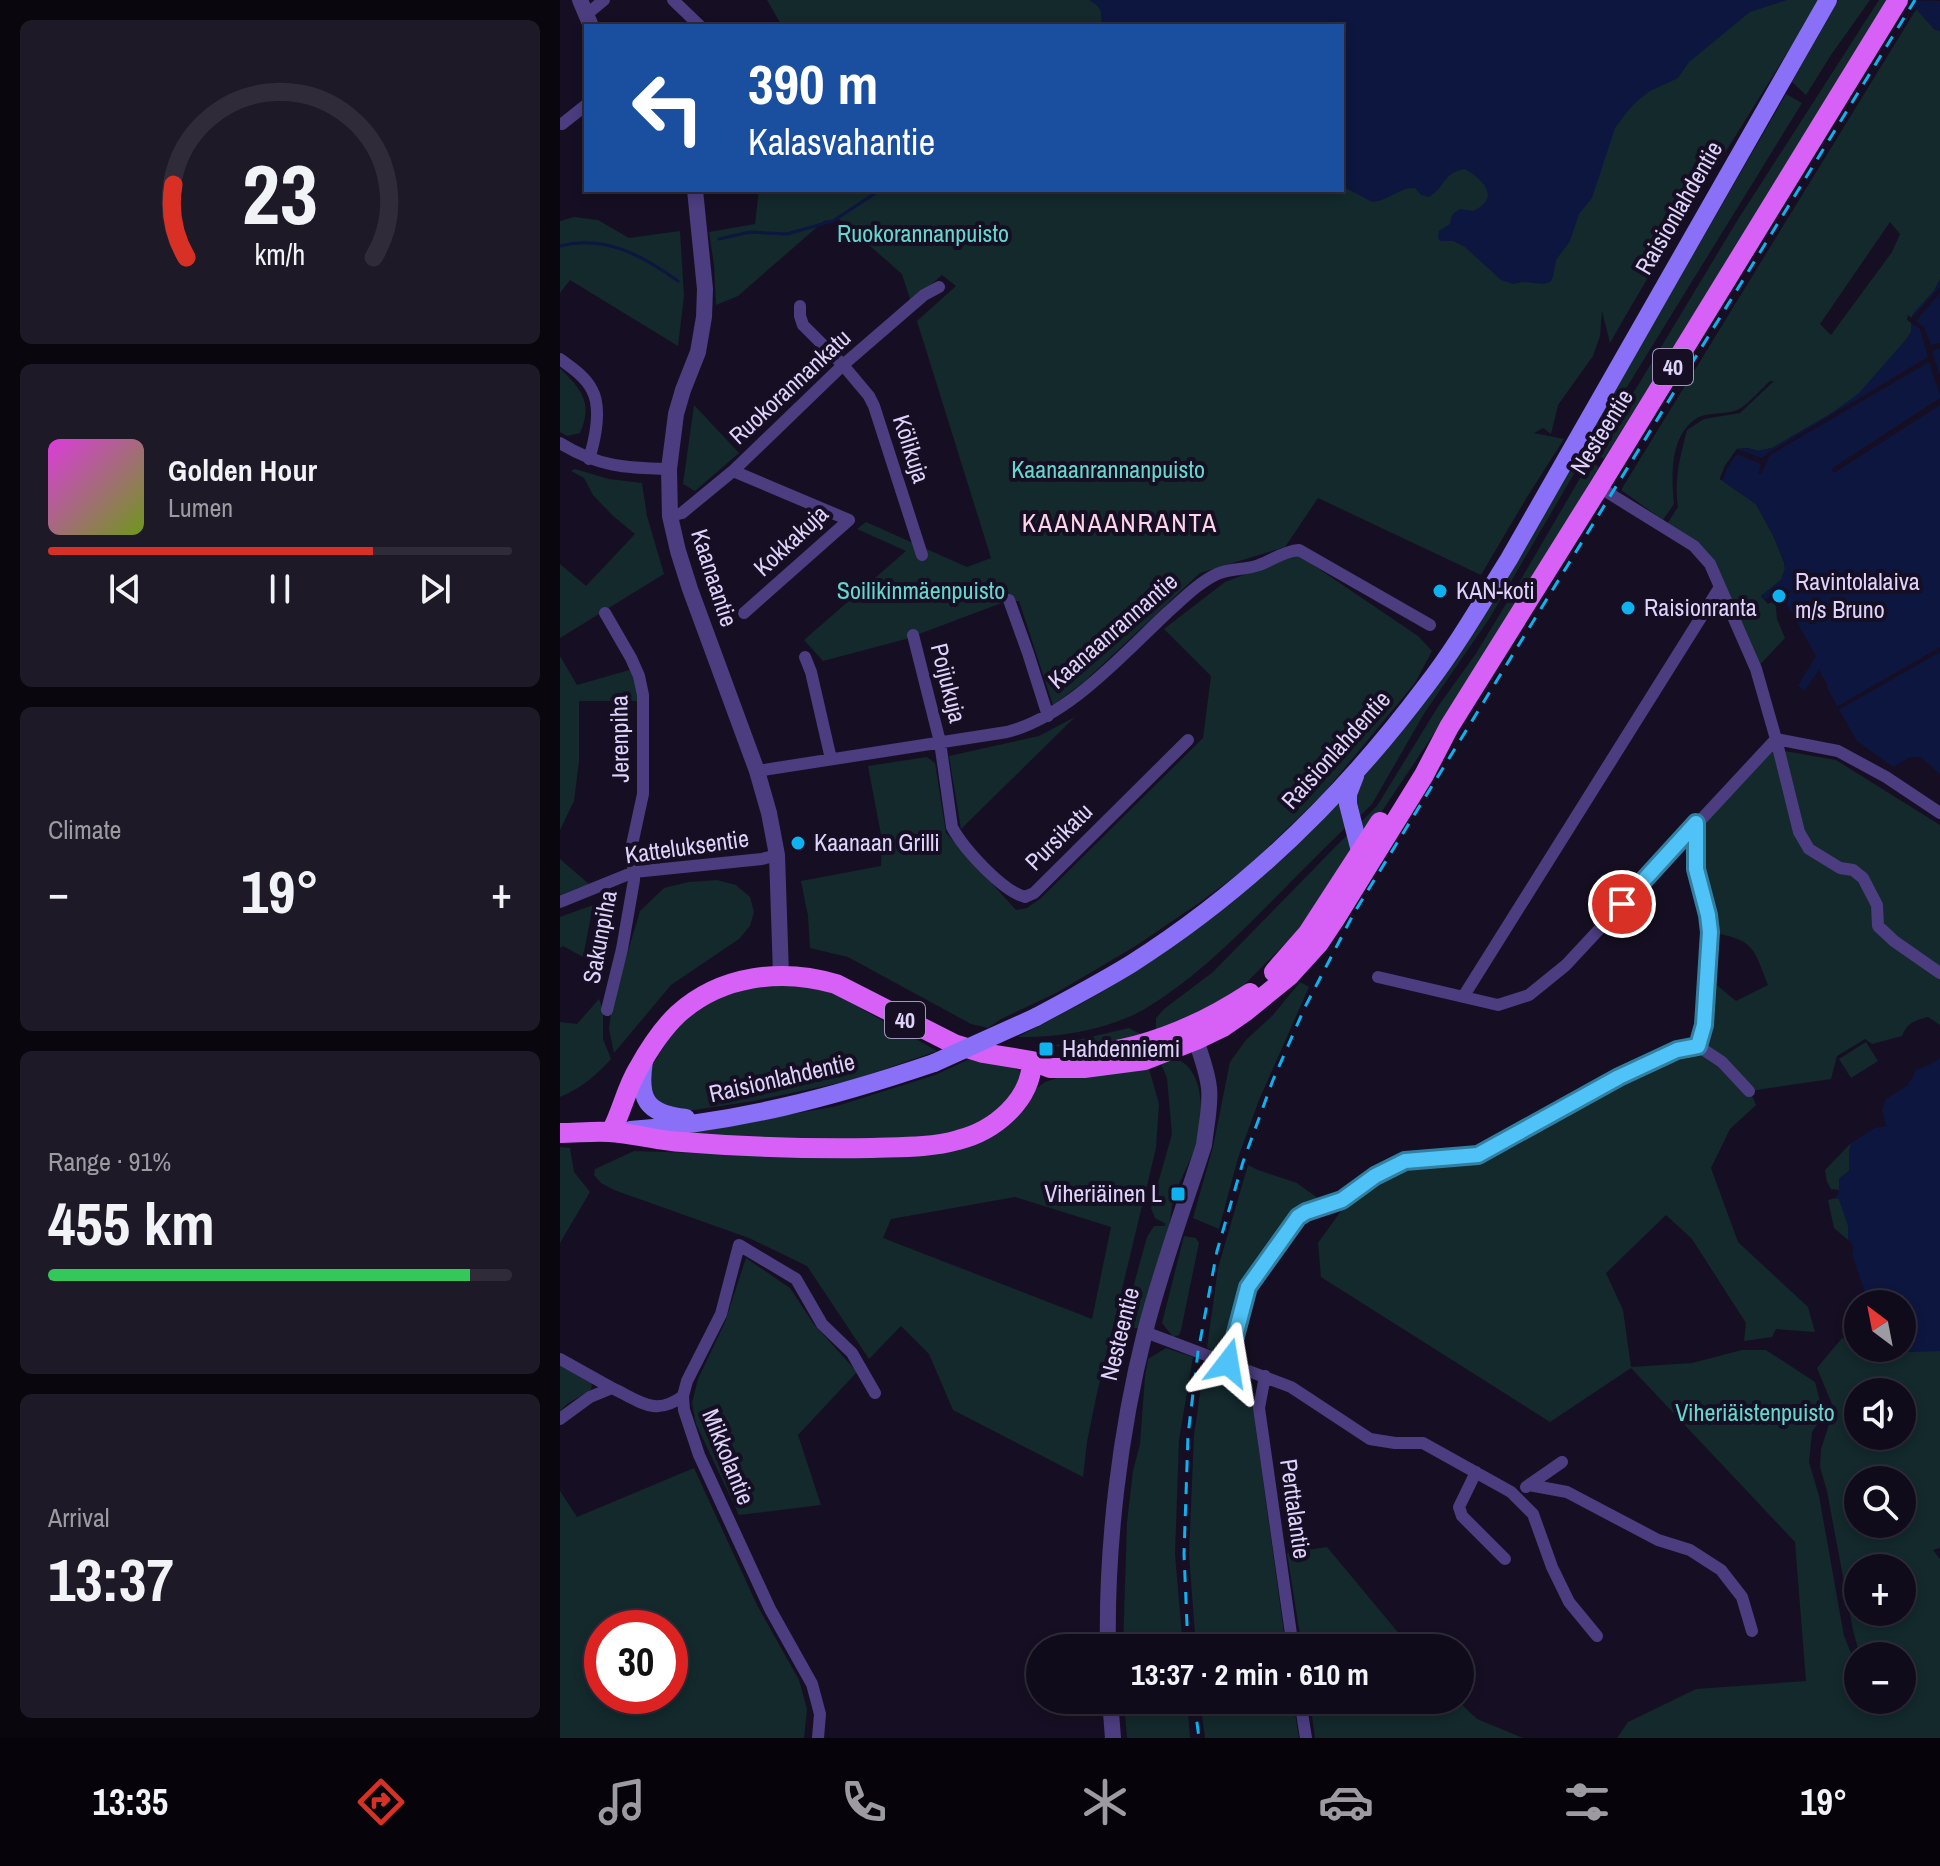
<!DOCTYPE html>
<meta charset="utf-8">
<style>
body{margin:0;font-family:"Archivo Narrow",sans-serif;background:#1e1927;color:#f1f3f6;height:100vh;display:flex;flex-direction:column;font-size:30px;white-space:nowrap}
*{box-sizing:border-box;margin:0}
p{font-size:26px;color:#9c9ba2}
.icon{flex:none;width:44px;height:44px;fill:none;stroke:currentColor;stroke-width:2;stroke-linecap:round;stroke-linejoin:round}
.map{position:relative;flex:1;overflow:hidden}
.side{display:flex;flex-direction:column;gap:20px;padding:20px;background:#09060e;width:560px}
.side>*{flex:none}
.top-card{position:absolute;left:24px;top:24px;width:760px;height:168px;border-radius:0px;box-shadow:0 4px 12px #0003,0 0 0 2px #302b39;background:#1a4fa0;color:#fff;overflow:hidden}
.needle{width:52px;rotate:328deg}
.buttons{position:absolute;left:1284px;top:1290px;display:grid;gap:16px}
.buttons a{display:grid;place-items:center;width:72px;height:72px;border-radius:50%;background:#100b1a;box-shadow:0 4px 12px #0003,0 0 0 2px #302b39;font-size:40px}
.speed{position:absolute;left:24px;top:1610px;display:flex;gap:16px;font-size:40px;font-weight:700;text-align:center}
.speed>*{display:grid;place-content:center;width:104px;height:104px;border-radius:50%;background:#100b1a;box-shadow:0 4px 12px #0003,0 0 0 2px #302b39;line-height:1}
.speed .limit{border:12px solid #d22;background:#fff;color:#111}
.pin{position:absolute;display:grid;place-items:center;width:68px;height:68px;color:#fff;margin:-34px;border:4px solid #fff;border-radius:50%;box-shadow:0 2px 8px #0007}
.me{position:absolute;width:88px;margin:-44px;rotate:14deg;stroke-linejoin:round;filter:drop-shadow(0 0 6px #0008)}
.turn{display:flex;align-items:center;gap:28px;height:168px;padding:0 32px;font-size:36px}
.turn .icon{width:104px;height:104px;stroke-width:2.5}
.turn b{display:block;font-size:56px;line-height:68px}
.big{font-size:60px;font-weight:700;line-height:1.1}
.side .tile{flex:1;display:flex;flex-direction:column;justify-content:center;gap:12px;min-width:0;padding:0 28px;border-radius:12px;background:#1e1927}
.side .dial{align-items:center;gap:0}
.dial svg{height:208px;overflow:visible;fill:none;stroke:#302b39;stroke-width:7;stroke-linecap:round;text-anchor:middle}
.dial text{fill:#f1f3f6;stroke:none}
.song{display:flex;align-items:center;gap:24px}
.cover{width:96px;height:96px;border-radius:12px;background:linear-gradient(135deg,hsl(300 70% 55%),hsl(80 70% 35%))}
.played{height:8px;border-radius:4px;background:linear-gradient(90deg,#d93025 70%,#302b39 70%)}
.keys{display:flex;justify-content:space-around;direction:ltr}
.heat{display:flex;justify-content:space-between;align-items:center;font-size:44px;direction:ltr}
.charge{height:12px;border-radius:6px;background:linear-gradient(90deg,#34c759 91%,#302b39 0)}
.trip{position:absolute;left:466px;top:1634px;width:448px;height:80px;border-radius:40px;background:#100b1a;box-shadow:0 4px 12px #0003,0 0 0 2px #302b39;font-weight:700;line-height:80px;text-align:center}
.tab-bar{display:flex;height:128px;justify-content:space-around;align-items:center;background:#06040a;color:#9c9ba2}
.tab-bar .icon{width:56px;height:56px}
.tab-bar .selected{color:#d93025}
.tab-bar b{font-size:36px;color:#f1f3f6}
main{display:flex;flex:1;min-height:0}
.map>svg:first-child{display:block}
.green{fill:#13292c;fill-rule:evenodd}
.water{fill:#0d163e}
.pier{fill:#160f23}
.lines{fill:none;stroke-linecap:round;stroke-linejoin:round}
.stream{stroke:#0d163e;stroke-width:3}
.minor{stroke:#4b3d7f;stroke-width:12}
.tertiary{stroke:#4b3d7f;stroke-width:16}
.secondary{stroke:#8a70f7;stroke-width:18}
.primary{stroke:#d761f6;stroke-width:20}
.rail{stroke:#0eb2ee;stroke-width:3;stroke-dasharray:12 10;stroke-linecap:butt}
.secondary-bridge{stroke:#8a70f7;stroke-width:18}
.route-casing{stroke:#337fa1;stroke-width:20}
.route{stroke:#4fc3f7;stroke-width:14}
.poi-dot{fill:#0eb2ee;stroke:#160f23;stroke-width:3}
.labels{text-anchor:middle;stroke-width:8;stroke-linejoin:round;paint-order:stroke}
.shield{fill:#160f23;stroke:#a398bb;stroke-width:2}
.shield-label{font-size:22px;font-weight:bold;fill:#dfd3fc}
.street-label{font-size:24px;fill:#dfd3fc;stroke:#160f23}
.park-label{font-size:24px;fill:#64d8cf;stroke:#160f23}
.poi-label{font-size:24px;fill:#dfd3fc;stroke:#160f23;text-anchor:start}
.neighbourhood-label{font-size:26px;letter-spacing:2px;fill:#fdd5e8;stroke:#160f23}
</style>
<main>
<section class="side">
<div class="tile dial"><svg viewBox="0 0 100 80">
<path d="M14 69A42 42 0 1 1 86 69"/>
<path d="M14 69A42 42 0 0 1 9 41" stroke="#d93025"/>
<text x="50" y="56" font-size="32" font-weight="700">23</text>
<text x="50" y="72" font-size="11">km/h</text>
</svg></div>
<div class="tile">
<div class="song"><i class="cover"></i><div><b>Golden Hour</b><p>Lumen</p></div></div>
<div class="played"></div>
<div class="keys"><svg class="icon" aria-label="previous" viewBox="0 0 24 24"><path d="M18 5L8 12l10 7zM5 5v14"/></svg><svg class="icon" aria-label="pause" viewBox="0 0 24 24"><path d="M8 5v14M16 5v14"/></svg><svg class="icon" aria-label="next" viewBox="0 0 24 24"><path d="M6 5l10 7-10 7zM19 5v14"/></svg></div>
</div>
<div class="tile"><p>Climate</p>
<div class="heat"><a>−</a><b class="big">19°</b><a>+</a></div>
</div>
<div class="tile"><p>Range · 91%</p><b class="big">455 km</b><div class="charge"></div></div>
<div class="tile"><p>Arrival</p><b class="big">13:37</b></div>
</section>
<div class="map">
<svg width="1380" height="1738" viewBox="0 0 1380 1738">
<rect width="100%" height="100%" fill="#160f23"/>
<!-- green -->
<path class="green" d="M207 0H1141L1031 144 1160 0H1259C1191 115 1116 226 1050 343L1042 311 1040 336 1033 356 998 405 991 434 983 428 974 433 1004 439 967 497 921 575 758 498 725 547 640 573 525 681 493 705 459 601 444 602 346 639 263 661 244 640 346 551 297 529 306 522 407 567 431 558 357 321 396 286 382 275 351 302 342 274 279 219 264 221 178 296 156 305 154 265 149 232 195 224 199 190H782V26H222Z
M1278 0H1310L1271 55 1246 95 1232 82Z
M1319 0H1329L1044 459 1034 452 1077 387 1177 221Z
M1357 8 1374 29 1380 31V279L1374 291 1353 314 1351 320V332L1345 341 1298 395 1272 413 1212 448 1198 451 1188 448 1177 449 1165 466 1160 479 1196 504 1213 535 1224 562 1225 569 1221 580 1201 596 1208 604 1215 600 1217 619 1225 638 1196 669 1150 564 1105 527 1118 507C1114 479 1120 457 1127 430L1144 419 1180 413 1214 381H1210C1202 388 1187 406 1177 410 1165 415 1150 412 1139 417 1110 433 1111 474 1114 504L1103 520 1061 490ZM1330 222 1340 234 1332 252 1271 335 1260 324Z
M1226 94 1242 103 1025 455 929 619 865 712 812 804 797 819 794 795 798 784 1019 452Z
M14 217 38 220 69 238 120 231 124 296 118 346 10 280 0 293V221Z
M0 368C22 390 33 403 20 433L7 436 0 432Z
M134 405 179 453 135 491 123 484Z
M1030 461 1039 467 923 661 887 711 883 720 802 841 798 825 817 806 879 705 915 655 960 581Z
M15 469 49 479 82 483 87 516 104 574 0 638V564L26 586 75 534 52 515 33 495 24 478 11 471Z
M737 554 858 636 872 651 855 683 764 793 686 868 639 903 574 947 496 993 441 1019 428 1028 411 1024 288 957 250 948 248 916 241 881 321 866 322 840 308 766 367 757 375 763 386 833 456 910 467 908 481 898 643 738 651 676 604 629 665 582Z
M0 656 17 685 73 669 81 701H19V761L14 801 0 830Z
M515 717 401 829 389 756 479 736Z
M1216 739 1219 750 1276 760 1380 825V1025L1368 1017C1355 1020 1347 1023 1342 1036L1312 1044 1305 1039 1277 1056 1271 1079 1190 1091 1196 1105 1170 1129 1151 1168 1178 1242 1248 1307 1255 1332 1216 1329 1212 1337 1184 1341 1186 1323 1132 1239 1106 1215 1046 1273 1063 1310 1071 1367 1132 1363 1182 1350H1206L1255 1382 1260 1401V1420L1252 1432 1249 1462 1259 1496 1284 1636 1298 1670V1700H1342V1656H1300L1293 1630 1267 1491 1260 1467 1261 1449 1274 1409 1257 1368 1282 1338 1298 1343V1348H1314L1326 1352 1380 1351V1548L1373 1550 1380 1559V1738H1057L1068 1722 1136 1689 1246 1681 1235 1542 1071 1368 990 1422 761 1277 758 1243 786 1204 810 1187 833 1175 858 1168 900 1165 921 1161 949 1149 1100 1063 1138 1046 1147 977 1176 1001 1208 985C1193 945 1193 940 1150 932L1136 869V823ZM1298 1392H1342V1436H1298ZM1298 1480H1342V1524H1298ZM1298 1568H1342V1612H1298Z
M780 801 787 826C759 853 732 881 705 908 667 946 629 983 583 1010 547 1030 498 1038 458 1037 485 1022 513 1009 540 993 629 941 709 875 780 801Z
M788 834 794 852 746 923 679 990 601 1031 596 1029V1018L604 1009 653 972Z
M0 859 29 884 0 895Z
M157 880 176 885 190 897 194 912 190 926 179 939 111 985 54 1053 49 1029 52 1005 80 911 104 888 129 882Z
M33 905 23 957 3 946 0 948V917Z
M740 982 749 987 699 1100 678 1158 659 1229 633 1218 653 1147 670 1062 686 1040 713 1015Z
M224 983 275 991 284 999 377 1051 293 1080 194 1101 127 1111H112L94 1098 91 1091 89 1074 93 1065 111 1035 126 1019 144 1006 180 988Z
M39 999 43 1010V1039L51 1059C36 1076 21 1088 0 1097V1022L17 1024Z
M569 1028 586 1037 524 1049 496 1046V1045Z
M1306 1042 1318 1061 1291 1078 1279 1059Z
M412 1058 455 1068 463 1074 441 1111 405 1134 298 1144 121 1134 277 1106 375 1075Z
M614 1058C646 1068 644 1119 636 1145 630 1163 620 1179 614 1197 611 1207 611 1217 609 1227 600 1261 589 1294 579 1328H571L565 1321V1317L587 1237 594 1226H604L606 1224 595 1218 591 1208 612 1134 607 1078 599 1059Z
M568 1069H589L599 1104 596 1148 537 1393 527 1442 523 1477 393 1410 369 1354 341 1326 309 1359 247 1266 189 1238 54 1190 41 1183 34 1175 35 1169 74 1151 261 1157 393 1149 485 1082 497 1078ZM455 1197 551 1227 532 1319 323 1238 331 1219Z
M1291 1143 1289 1153V1171L1279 1179V1190L1271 1189 1267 1182 1265 1170Z
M0 1147 10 1148 14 1172 30 1192 0 1243Z
M688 1165 698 1170 737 1183 763 1202 750 1206 687 1280 668 1347 658 1353 647 1348 658 1268Z
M1276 1198 1279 1199 1289 1226 1288 1240 1274 1228 1268 1200Z
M624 1236 636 1238 639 1243 621 1330 619 1335 613 1337 602 1323Z
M186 1258 230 1288 253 1323 297 1372 238 1435 261 1505 179 1515 136 1424 132 1403 138 1379 165 1322Z
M606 1348 633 1357 619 1440 615 1554 623 1648H563L567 1522 573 1471 580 1444 585 1377 588 1359Z
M645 1360 686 1375 693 1385V1408L726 1648H636L629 1554 634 1435Z
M0 1365 32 1382 31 1390 7 1404 0 1411Z
M134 1468 197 1605 239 1680 247 1709 244 1738H0V1491L17 1517ZM42 1628H110V1696H42Z
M767 1547 851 1648H742L727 1553Z
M564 1700H627L630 1738H567Z
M640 1700H733L739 1738H645Z
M750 1700H897L917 1719 963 1738H755Z"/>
<!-- water -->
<path class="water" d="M529 0H1227L1190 12 1129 62 1118 78 1090 91 1076 102 1067 112 1055 128 1032 198 1019 214 1010 241 996 260 993 277 990 282 983 284 963 282 953 284 941 280 905 247 893 241H880L878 238 879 231 890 224C891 215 893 213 900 209L913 211C941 198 924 180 905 169 883 172 885 188 869 197L861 195 855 188C840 187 828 201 812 202L782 186V26H541C542 12 542 7 529 0Z
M1348 0 1380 1V31C1370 28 1357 8 1348 0Z
M1380 279V775L1361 757H1350L1333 767 1297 741 1267 688V684L1259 670 1245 690 1238 686 1256 656 1225 601 1231 591 1221 588 1205 600 1201 596 1221 580 1225 569 1224 561 1213 535 1196 504 1160 479 1165 466 1177 449 1188 448 1198 451 1212 448 1272 413 1298 394 1345 341 1351 332V320L1353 314 1374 291Z
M1380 1058V1351L1326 1352 1322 1348H1342V1304H1309L1292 1254C1295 1248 1293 1244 1288 1240V1226L1279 1199 1276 1198 1279 1190V1179L1289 1171V1153L1291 1143 1315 1128 1326 1126 1322 1109 1326 1099 1348 1085 1356 1070 1369 1065Z"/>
<!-- pier -->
<path class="pier" d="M1380 287V293L1356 321 1364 327 1371 345 1380 343V348L1372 351 1380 377V396L1369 362 1210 455 1201 474 1198 473 1201 464 1177 454 1167 468 1163 480 1160 479 1165 466 1177 449 1202 458 1208 453 1368 357 1360 329 1347 320 1348 315 1352 318Z
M1380 398V405L1274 473 1271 469Z
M1380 647V652L1280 709 1278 706Z"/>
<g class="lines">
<!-- stream -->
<path class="stream" d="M159 239 190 232 227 234 273 221 320 190
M0 246C45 234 83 256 118 281"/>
<!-- minor -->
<path class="minor" d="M113 0 140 26
M26 15 44 0
M2 124 26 105
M240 306V316L243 325 283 365 309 396 314 406 362 555
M0 359C11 367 26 377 32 390 42 408 35 440 29 459
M0 443C39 467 65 468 109 469
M173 471 289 520 184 613
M110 516 122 513 173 471 283 365 364 295 379 287
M449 600 468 653 488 716
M45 613 71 658 79 676 83 695V794L70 854 74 872V880L62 949 47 1010
M353 635 380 742 392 827C403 848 442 891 465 897L474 893 628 740
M245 657 251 672 271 759
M197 771 447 732C509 716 562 655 608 612 623 599 638 583 657 574 670 568 686 570 699 565 713 560 724 551 739 550L870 625
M1380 813 1326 777 1278 751 1216 739 1239 832 1249 849 1280 868 1293 870 1303 878 1317 905 1318 926 1334 941 1380 973
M1136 823V869L1148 915 1150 932 1144 1025 1138 1046
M0 902 74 872 202 859 217 855
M818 977 938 1005 969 995 1006 965 1216 739 1196 669 1150 564 1134 546 1039 487
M903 997 1160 587
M585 1332 731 1387 810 1439 835 1443H863L951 1492 973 1514 992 1567 1009 1602 1037 1636
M0 1359 52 1388
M668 1363 688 1287 738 1217 746 1212 782 1200 815 1176 845 1161 918 1155 1059 1077 1117 1050 1138 1046 1162 1062 1189 1091
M705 1376 699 1408 733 1648
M0 1419 30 1397 52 1388C80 1401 95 1417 123 1396
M916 1472 899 1507 902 1516 945 1559
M969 1485 1007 1492 1098 1540 1130 1550 1161 1570 1182 1597 1192 1631
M966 1487 1002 1462
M740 1700 746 1738
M258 1738 260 1714 252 1684 210 1609 139 1455 124 1410 123 1396 127 1381 161 1314 179 1245 236 1279 262 1324 292 1353 315 1393"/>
<!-- tertiary -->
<path class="tertiary" d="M20 0 31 26
M135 190 145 289 144 317 138 352 123 390 116 414 109 469 110 516 118 551 130 589 197 771 209 813 217 855 221 975
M548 1648C546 1546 560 1431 585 1332 601 1269 624 1207 644 1145 646 1126 651 1106 649 1088 647 1069 639 1050 633 1032
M550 1700 553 1738"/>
<!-- secondary -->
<path class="secondary" d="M795 776 788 794V804L803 863
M476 1017C508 1000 540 983 571 964 686 891 785 794 866 686 897 646 922 602 949 559L1268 0
M84 1061C78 1099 86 1114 126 1118
M70 1130C176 1123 274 1097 374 1063"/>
<!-- primary -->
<path class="primary" d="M714 972 748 933 820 822
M519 1055C582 1051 638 1027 690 993
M51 1132C62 1111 66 1089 78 1069 89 1049 101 1030 118 1014 161 975 222 968 276 984L394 1044 423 1053 472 1061 490 1068H524L585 1060 636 1040 663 1027 686 1011 729 976 759 943 775 919 864 775 889 727 1039 487 1338 0
M0 1133C16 1133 33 1131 49 1132 73 1133 98 1141 122 1142 185 1147 249 1149 312 1148 340 1147 370 1148 398 1140 434 1131 471 1101 472 1061"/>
<!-- rail -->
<path class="rail" d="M628 1648 624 1554 628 1435 638 1352 657 1251 683 1162 713 1080 745 1007 794 913 1355 0
M634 1700 639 1738"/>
<!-- secondary-bridge -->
<path class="secondary-bridge" d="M374 1063 476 1017"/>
</g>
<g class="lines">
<defs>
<path id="route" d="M668 1363 688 1287 738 1217 746 1212 782 1200 815 1176 845 1161 918 1155 1059 1077 1117 1050 1138 1046 1144 1025 1150 932 1148 915 1136 869V823L1062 904"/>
</defs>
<!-- route casing -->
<use href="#route" class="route-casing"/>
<!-- route -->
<use href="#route" class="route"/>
</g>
<!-- markers -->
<g class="poi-dot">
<circle cx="880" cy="591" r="8"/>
<circle cx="1219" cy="596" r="8"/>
<circle cx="1068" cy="608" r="8"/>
<circle cx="238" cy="843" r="8"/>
<rect x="478" y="1041" width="16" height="16" rx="4"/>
<rect x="610" y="1186" width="16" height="16" rx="4"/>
</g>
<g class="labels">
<!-- shield labels -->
<g class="shield">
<rect x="1093" y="349" width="40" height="36" rx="6"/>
<rect x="325" y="1002" width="40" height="36" rx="6"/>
</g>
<g class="shield-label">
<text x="1113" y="375">40</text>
<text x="345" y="1028">40</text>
</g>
<!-- street labels -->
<g class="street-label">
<text transform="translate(1119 208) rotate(-60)" y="8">Raisionlahdentie</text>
<text transform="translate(230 387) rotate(-43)" y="8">Ruokorannankatu</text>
<text transform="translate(1042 432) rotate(-58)" y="8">Nesteentie</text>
<text transform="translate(351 449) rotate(72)" y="8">Kölikuja</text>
<text transform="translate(231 541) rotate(-43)" y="8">Kokkakuja</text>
<text transform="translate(154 578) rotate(72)" y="8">Kaanaantie</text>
<text transform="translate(553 631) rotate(-41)" y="8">Kaanaanrannantie</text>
<text transform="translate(388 683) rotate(76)" y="8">Poijukuja</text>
<text transform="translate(60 739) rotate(-91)" y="8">Jerenpiha</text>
<text transform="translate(776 750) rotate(-48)" y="8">Raisionlahdentie</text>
<text transform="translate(499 837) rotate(-45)" y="8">Pursikatu</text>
<text transform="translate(127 847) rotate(-8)" y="8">Katteluksentie</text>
<text transform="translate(40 937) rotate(-79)" y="8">Sakunpiha</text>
<text transform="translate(222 1078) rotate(-13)" y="8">Raisionlahdentie</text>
<text transform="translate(560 1334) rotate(-76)" y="8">Nesteentie</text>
<text transform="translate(168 1457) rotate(68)" y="8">Mikkolantie</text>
<text transform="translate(735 1509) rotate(82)" y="8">Perttalantie</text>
</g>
<!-- park labels -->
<g class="park-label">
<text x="363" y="242">Ruokorannanpuisto</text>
<text x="548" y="478">Kaanaanrannanpuisto</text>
<text x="361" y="599">Soilikinmäenpuisto</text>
<text x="1195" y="1421">Viheriäistenpuisto</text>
</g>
<!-- poi labels -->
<g class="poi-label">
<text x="1235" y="590">Ravintolalaiva<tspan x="1235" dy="28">m/s Bruno</tspan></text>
<text x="896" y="599">KAN-koti</text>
<text x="1084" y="616">Raisionranta</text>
<text x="254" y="851">Kaanaan Grilli</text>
<text x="502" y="1057">Hahdenniemi</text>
<text x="602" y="1202" text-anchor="end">Viheriäinen L</text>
</g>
<!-- neighbourhood labels -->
<g class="neighbourhood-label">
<text x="560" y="532">KAANAANRANTA</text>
</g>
</g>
</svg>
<div class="buttons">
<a><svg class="needle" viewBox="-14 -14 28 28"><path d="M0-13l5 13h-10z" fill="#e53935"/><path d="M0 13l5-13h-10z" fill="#9c9ba2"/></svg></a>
<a><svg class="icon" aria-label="sound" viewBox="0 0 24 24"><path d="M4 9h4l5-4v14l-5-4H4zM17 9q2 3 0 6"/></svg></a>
<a><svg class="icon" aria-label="search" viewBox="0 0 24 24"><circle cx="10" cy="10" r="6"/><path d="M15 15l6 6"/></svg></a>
<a>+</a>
<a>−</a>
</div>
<div class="speed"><div class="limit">30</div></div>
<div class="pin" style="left:1062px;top:904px;background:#d93025"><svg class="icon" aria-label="arrive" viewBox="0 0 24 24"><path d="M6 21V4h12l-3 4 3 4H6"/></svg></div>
<svg class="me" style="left:668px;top:1363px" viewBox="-20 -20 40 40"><path d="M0-17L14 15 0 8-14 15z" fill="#4fc3f7" stroke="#fff" stroke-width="4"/></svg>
<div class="trip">13:37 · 2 min · 610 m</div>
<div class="top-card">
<div class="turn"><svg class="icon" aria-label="left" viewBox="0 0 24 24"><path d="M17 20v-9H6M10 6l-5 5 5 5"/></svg><div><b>390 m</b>Kalasvahantie</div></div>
</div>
</div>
</main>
<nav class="tab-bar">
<b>13:35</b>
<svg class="icon selected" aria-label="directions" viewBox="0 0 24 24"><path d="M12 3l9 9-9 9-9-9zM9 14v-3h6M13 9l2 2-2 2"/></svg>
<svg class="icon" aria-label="music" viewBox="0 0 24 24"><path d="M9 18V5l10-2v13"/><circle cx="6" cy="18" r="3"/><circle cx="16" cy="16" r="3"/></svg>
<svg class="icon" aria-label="phone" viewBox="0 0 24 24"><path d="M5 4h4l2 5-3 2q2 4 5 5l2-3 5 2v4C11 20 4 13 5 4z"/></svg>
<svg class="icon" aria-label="climate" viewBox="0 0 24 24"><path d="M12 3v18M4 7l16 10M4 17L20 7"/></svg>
<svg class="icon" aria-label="car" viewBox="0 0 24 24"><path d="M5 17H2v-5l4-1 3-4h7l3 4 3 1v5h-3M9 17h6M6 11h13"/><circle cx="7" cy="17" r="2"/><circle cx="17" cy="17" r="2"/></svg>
<svg class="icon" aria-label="filters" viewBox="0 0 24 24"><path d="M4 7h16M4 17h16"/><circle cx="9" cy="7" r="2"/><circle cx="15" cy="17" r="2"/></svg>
<b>19°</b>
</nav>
